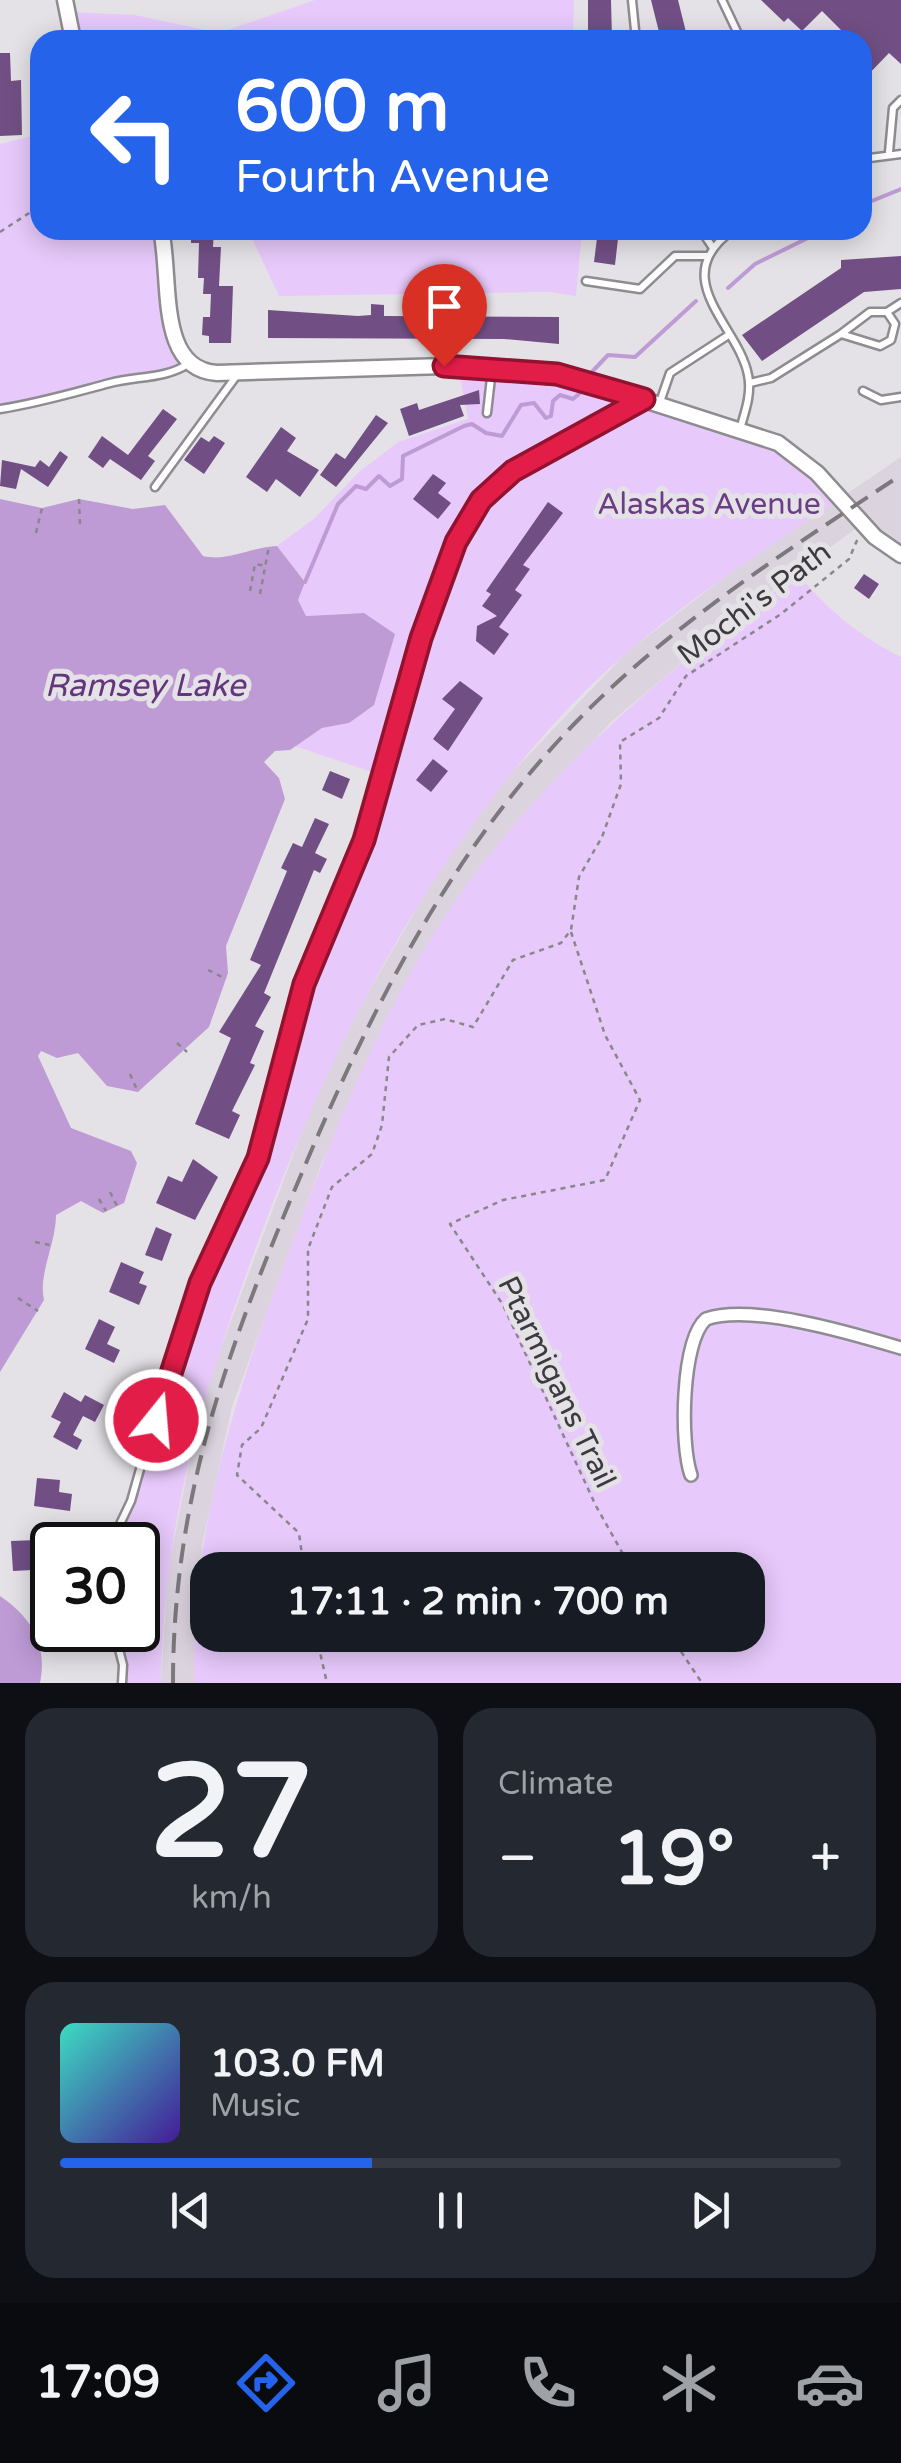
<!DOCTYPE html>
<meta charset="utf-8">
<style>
body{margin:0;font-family:"Varela Round",sans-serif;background:#242831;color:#f1f3f6;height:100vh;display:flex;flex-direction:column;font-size:38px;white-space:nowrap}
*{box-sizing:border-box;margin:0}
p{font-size:32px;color:#9ea1a6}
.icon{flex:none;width:55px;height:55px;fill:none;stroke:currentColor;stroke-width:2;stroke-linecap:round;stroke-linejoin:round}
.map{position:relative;height:1683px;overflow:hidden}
.panel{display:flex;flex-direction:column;gap:25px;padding:25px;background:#0d0f14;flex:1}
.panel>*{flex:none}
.banner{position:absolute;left:30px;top:30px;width:842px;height:210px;border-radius:30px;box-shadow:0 5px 25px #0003;background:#2563eb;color:#fff;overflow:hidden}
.speed{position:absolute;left:30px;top:1522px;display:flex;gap:20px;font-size:50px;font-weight:700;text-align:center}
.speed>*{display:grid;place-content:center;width:130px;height:130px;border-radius:50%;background:#171b24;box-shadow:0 5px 25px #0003;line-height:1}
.speed .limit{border:5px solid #111;border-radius:15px;background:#fff;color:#111}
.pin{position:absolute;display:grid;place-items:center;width:85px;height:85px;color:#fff;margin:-102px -42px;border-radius:50% 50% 50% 0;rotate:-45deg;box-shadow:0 0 10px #0007}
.pin .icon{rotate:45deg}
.me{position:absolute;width:110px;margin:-55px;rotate:17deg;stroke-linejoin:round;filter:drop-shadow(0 0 8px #0008)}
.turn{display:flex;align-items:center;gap:35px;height:210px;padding:0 40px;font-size:45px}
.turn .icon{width:130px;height:130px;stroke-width:2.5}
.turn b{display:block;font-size:70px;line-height:85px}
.big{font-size:75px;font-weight:800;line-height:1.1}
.panel .card{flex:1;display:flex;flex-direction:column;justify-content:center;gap:15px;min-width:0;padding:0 35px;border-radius:30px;background:#242831}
.panel .dial{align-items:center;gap:0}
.dial b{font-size:130px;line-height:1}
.song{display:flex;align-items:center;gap:30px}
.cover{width:120px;height:120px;border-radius:15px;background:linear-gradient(135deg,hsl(170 70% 55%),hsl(260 70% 35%))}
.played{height:10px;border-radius:5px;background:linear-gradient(90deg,#2563eb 40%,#363941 40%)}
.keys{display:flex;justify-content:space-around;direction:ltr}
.heat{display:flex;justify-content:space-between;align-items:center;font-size:55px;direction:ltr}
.panel .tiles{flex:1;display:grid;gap:25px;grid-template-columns:1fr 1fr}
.card:last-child{grid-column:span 2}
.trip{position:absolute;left:190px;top:1552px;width:575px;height:100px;border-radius:30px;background:#171b24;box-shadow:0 5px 25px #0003;font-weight:800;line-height:100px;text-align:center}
.dock{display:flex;height:160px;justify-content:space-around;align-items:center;background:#090b0e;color:#9ea1a6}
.dock .icon{width:70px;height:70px}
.dock .active{color:#2563eb}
.dock b{font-size:45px;color:#f1f3f6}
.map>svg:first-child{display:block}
.built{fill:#dbd4df}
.green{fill:#e7c9fb;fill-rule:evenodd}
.water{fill:#bf9bd6}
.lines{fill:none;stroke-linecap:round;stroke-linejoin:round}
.stream{stroke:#bf9bd6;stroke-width:4}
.building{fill:#714f85}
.service-casing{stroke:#8e8c90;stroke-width:11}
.minor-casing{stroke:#8e8c90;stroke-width:16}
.tertiary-casing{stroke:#8e8c90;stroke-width:19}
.path{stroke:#89878a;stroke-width:2.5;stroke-dasharray:5 5;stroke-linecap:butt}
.service{stroke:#fff;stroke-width:6}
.minor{stroke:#fff;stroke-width:11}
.tertiary{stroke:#fff;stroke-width:14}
.rail{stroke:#7b797c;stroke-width:4;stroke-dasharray:20 10;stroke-linecap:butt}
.route-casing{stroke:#92132f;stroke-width:25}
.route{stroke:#e11d48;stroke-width:18}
.labels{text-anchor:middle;stroke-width:10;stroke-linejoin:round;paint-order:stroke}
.park-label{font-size:30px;fill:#6b3d84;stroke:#e5e2e7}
.street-label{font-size:30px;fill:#3c3a3c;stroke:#e5e2e7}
.water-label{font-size:32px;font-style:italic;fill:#63357c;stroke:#e5e2e7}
</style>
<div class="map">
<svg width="901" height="1683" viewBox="0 0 901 1683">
<rect width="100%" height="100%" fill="#e5e2e7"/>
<!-- built -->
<path class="built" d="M901 457V554L863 523 719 631 611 722 522 818 468 884 420 960 322 1162 232 1407 202 1545 194 1683H161L168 1572 201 1401 308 1115 350 1024 445 860 503 782 627 652 733 571Z"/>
<!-- green -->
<path class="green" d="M315 0H574L573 40H74L68 12 135 15 219 33Z
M40 134V230H162L172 323 188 364 177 371 0 408V144Z
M248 230H582L576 296 549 292 279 296Z
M458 365 538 371 763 436 842 498C744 563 643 628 562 715 422 867 329 1050 258 1242 202 1392 164 1521 161 1683H121L122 1665 113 1630H138V1545H109L130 1500 178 1343 248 1179 297 1002 381 775 295 746 322 728 349 723 352 613 306 616 298 600 305 581 277 546 315 518 358 473 398 442 468 419Z
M798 574C828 610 859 636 901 657V1683H194C191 1538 230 1413 279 1278 329 1143 382 1001 468 883 558 760 676 662 798 574ZM208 1570H748V1635H208Z"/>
<!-- water -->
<path class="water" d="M0 499 42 508 79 499 133 509 165 505 203 556C228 562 251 547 277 546L305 582 298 600 306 616 364 613 395 634 374 705 349 723 322 728 290 750 275 751 264 762 279 778 285 799 226 946 228 973 209 1027 138 1092 107 1086 78 1053 57 1058 41 1051 38 1056 71 1128 131 1151 137 1163 124 1203 103 1213 81 1201 56 1215C56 1244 38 1274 44 1300L0 1372Z
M0 1596C31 1617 48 1644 40 1683H0Z"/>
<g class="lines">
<!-- stream -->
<path class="stream" d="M862 205 901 189
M728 288 755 264 824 230
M589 375 608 355 635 357 696 301
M305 582 338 504 356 486 366 489 379 476 390 486 402 479 403 456 464 426 472 424 486 433 502 436 521 405 534 403 546 418 551 416 553 401 560 395 573 399 579 394"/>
</g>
<!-- building -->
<path class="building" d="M588 0H611L612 39H588Z
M651 0H678L688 40H661Z
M761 0H901V64L889 53 862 81V40H835L843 32 822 11 802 31 788 18 784 22Z
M0 53H10L11 81 21 80 22 135 0 136Z
M191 230H214L213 247H221L219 286H233L231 343H209V336L202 335 203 317H210L211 294H203L204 278H198L199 243H191Z
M598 230H619L615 265 594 262Z
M901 256V289L864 292 762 361 742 335 841 268V260Z
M371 304 384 305V316L559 317V344L504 339 268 338V310L358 316 371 315Z
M479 390 480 404 460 405 464 416 409 436 400 409 417 403 419 410Z
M163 409 177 419 148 456 155 461 141 480 110 459 103 468 88 457 102 436 128 455Z
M376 415 388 423 336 487 320 475 336 453 345 459Z
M281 427 296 438 287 451 319 470 300 497 276 479 267 492 246 477Z
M214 436 225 443 204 474 184 460 201 437 209 442Z
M60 451 68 457 48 487 21 469 16 489 0 486 2 460 35 467 40 460 49 467Z
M433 474 446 483 438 493 451 503 438 519 413 499Z
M548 502 563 513 523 565 530 569 515 590 522 595 499 627 509 634 494 655 476 641 477 626 497 616 482 606 491 594 486 591Z
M864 574 879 584 869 599 854 588Z
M460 681 483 698 448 751 433 739 455 709 442 699Z
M433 759 448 771 431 792 416 780Z
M330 771 350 779 342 799 322 790Z
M315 818 329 824 315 853 327 859 320 873 314 870 264 993 271 997 255 1026 264 1031 250 1063 255 1065 232 1111 240 1115 229 1139 195 1124 231 1038 219 1032 261 965 250 960 287 871 281 868 293 843 302 847Z
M193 1159 218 1177 195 1220 156 1203 168 1176 182 1182Z
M156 1227 172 1234 162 1261 145 1255Z
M121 1262 144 1272 139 1283 147 1286 139 1305 109 1292Z
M99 1319 115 1327 107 1344 120 1350 114 1363 85 1349Z
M64 1392 81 1402 85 1395 104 1405 95 1422 83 1416 73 1435 82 1440 77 1450 53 1437 61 1422 51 1417Z
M37 1478 60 1480 59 1492 72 1494 70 1511 34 1506Z
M37 1540V1550L52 1549V1569L13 1571 11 1541Z
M65 1630H90L94 1639 74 1650Z"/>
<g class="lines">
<defs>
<path id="service" d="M632 0 636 40
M722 0 741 40
M889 152 893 108 901 100
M862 159 901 154
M701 230 713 248
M733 230C665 278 739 326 748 375 752 393 745 412 740 429
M586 281 640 289 675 256H708
M887 312 901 303
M750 383 771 378 841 334 880 346 891 340 895 324 887 312H870L841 334
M863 391 881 400 901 397
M660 402 670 373 727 336
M0 409C39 403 72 393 110 383 136 376 165 379 188 364
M487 413 492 369
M155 487 237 375
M110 1545 131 1501 144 1455
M114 1630 123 1665 122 1683"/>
<path id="minor" d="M145 1454 200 1283 258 1158 304 984 364 840 421 638 456 542 481 500 513 471 643 399
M691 1475C680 1444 681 1341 706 1319 752 1303 854 1334 901 1348"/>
<path id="tertiary" d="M65 0 73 40
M161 230C172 279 156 369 217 373L444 366 579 379 778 443 817 473 875 537 901 555"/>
</defs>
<!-- service casing -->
<use href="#service" class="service-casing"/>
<!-- minor casing -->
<use href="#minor" class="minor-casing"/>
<!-- tertiary casing -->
<use href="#tertiary" class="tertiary-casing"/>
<!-- path -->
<path class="path" d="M89 230 107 236 124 230
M0 232 40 206
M79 499 80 525
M36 533 42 508
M250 591 255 564 266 566
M260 594 269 546
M571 932 605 1035 640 1100 605 1180 503 1200 450 1224 503 1305 596 1506 632 1570
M208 970 226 979
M177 1043 187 1052
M130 1074 138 1092
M110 1192 117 1206
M99 1199 106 1211
M35 1242 54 1246
M18 1298 38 1311
M304 1570 299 1533 237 1475 242 1445 261 1428 308 1319V1249L332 1187 372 1154 382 1125 389 1057 418 1025 445 1019 473 1027 513 960 561 943 571 930 579 877 602 837 621 784 620 742 659 718 686 676 781 614 849 559 858 538
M316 1635 327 1683
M670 1635 702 1683"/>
<!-- service -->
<use href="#service" class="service"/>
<!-- minor -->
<use href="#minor" class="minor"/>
<!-- tertiary -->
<use href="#tertiary" class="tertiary"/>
<!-- rail -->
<path class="rail" d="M173 1683C173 1499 227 1350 298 1182 369 1013 448 854 577 721 673 623 788 550 901 475"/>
</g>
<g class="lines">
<defs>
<path id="route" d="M156 1420 200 1283 258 1158 304 984 364 840 421 638 456 542 481 500 513 471 644 399 557 374 444 366"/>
</defs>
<!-- route casing -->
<use href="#route" class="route-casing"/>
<!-- route -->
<use href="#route" class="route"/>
</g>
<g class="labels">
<!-- park labels -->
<g class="park-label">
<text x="709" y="514">Alaskas Avenue</text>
</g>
<!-- street labels -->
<g class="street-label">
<text transform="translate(754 603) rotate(-37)" y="10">Mochi's Path</text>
<text transform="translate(557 1382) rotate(64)" y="10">Ptarmigans Trail</text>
</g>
<!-- water labels -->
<g class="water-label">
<text x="145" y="696">Ramsey Lake</text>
</g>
</g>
</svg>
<div class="speed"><div class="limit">30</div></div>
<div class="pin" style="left:444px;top:366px;background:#d93025"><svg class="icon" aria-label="arrive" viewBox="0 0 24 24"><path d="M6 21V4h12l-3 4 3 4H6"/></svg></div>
<svg class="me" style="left:156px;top:1420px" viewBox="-20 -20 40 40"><circle r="17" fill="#e11d48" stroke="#fff" stroke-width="3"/><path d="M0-11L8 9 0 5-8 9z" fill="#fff"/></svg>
<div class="trip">17:11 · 2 min · 700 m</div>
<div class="banner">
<div class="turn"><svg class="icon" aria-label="left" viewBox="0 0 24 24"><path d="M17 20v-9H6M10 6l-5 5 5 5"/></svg><div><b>600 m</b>Fourth Avenue</div></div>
</div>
</div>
<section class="panel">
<div class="tiles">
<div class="card dial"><b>27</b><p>km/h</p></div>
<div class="card"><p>Climate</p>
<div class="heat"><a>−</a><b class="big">19°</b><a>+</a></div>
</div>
<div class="card">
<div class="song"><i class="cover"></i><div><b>103.0 FM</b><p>Music</p></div></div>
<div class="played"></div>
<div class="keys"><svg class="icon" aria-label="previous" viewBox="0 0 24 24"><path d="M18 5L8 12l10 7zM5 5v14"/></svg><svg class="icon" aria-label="pause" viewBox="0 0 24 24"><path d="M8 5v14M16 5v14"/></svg><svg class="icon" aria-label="next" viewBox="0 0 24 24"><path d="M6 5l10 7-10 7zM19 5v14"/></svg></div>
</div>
</div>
</section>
<nav class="dock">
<b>17:09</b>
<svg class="icon active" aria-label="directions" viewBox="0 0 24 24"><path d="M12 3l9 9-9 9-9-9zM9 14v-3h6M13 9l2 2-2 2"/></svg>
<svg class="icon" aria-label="music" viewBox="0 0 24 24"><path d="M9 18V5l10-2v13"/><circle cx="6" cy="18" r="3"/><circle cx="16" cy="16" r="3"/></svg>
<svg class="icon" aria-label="phone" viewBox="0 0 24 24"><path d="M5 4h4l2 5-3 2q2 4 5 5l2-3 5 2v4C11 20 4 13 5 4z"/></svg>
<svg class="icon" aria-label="climate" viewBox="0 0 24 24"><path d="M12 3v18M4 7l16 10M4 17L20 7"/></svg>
<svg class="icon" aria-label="car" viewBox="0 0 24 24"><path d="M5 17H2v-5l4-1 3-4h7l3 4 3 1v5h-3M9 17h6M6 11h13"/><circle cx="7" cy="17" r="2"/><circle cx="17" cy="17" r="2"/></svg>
</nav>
